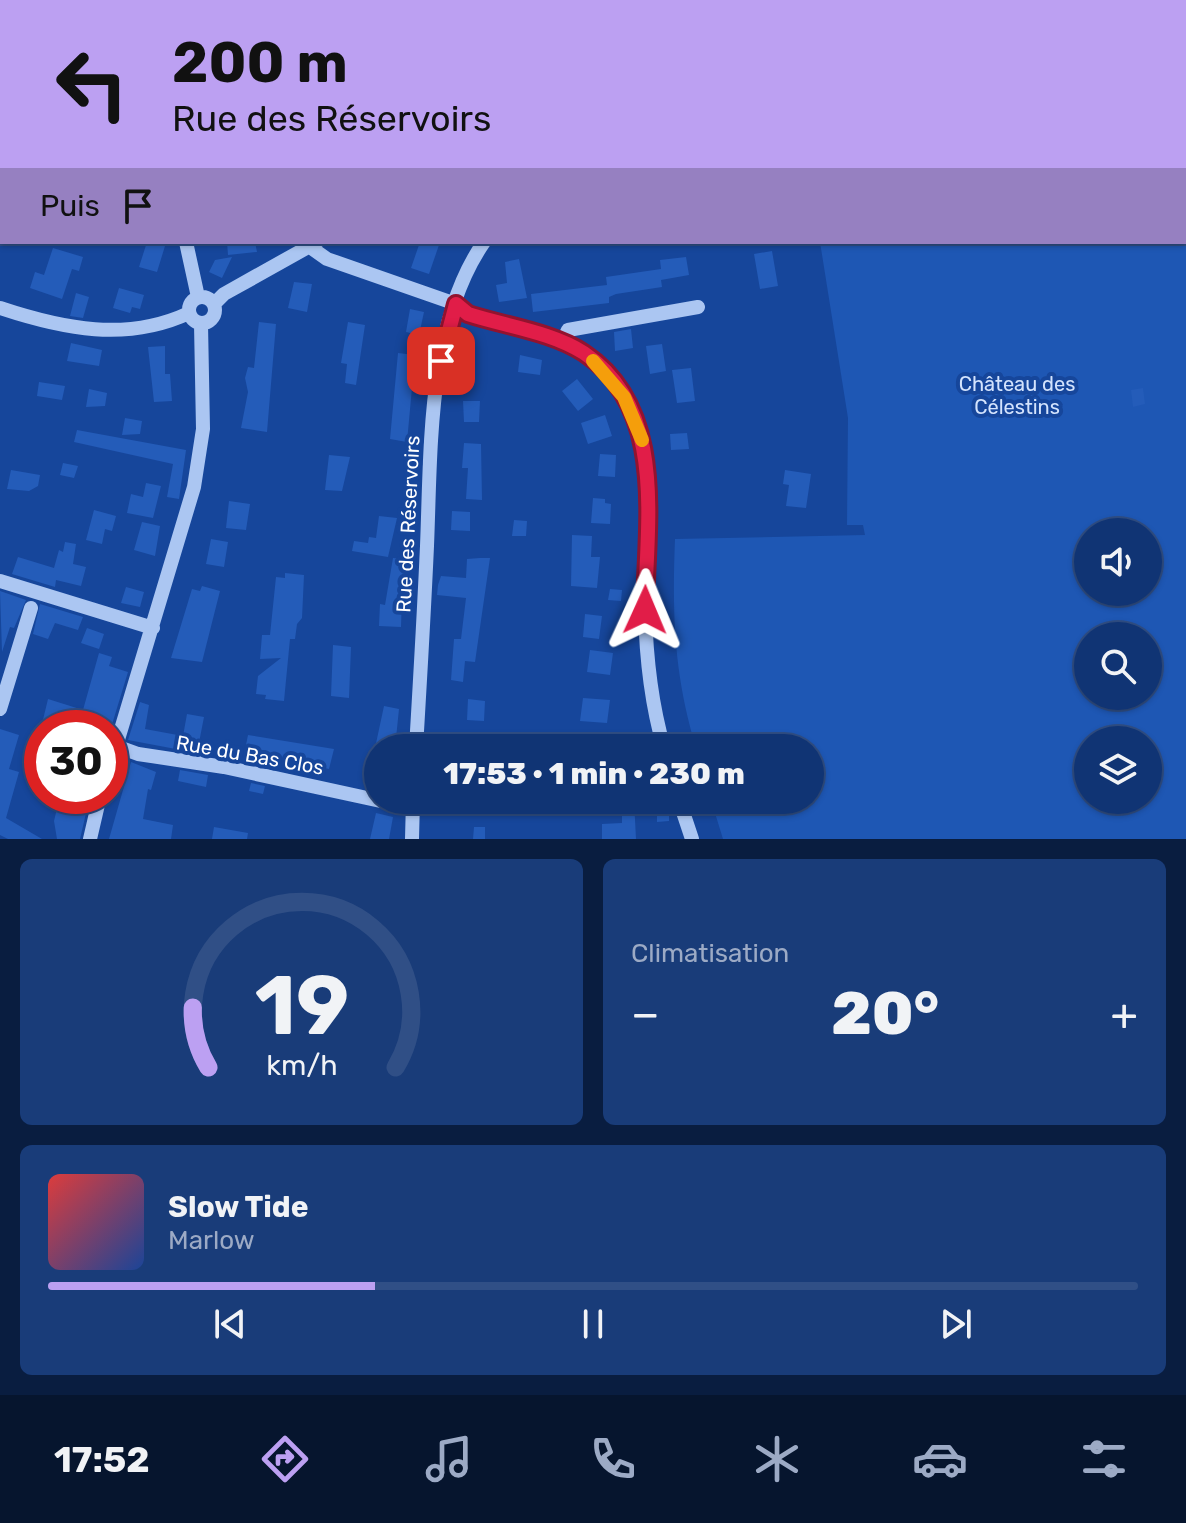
<!DOCTYPE html>
<html lang="fr">
<meta charset="utf-8">
<style>
body{margin:0;font-family:Rubik,sans-serif;background:#193c79;color:#f1f3f6;height:100vh;display:flex;flex-direction:column;font-size:30px;white-space:nowrap}
*{box-sizing:border-box;margin:0}
p{font-size:26px;color:#9caac5}
.icon{flex:none;width:44px;height:44px;fill:none;stroke:currentColor;stroke-width:2;stroke-linecap:round;stroke-linejoin:round}
.map{position:relative;height:839px;overflow:hidden}
.details{display:flex;flex-direction:column;gap:20px;padding:20px;background:#091d40;flex:1}
.details>*{flex:none}
.hud{position:absolute;left:0px;top:0px;width:1186px;height:244px;box-shadow:0 2px 6px #0004,0 0 0 2px #304f86;background:#bca0f2;color:#111;overflow:hidden}
.fabs{position:absolute;left:1074px;top:518px;display:grid;gap:16px}
.fabs a{display:grid;place-items:center;width:88px;height:88px;border-radius:50%;background:#103474;box-shadow:0 2px 6px #0004,0 0 0 2px #304f86;font-size:40px}
.speed{position:absolute;left:24px;top:710px;display:flex;gap:16px;font-size:40px;font-weight:700;text-align:center}
.speed>*{display:grid;place-content:center;width:104px;height:104px;border-radius:50%;background:#103474;box-shadow:0 2px 6px #0004,0 0 0 2px #304f86;line-height:1}
.speed .limit{border:12px solid #d22;background:#fff;color:#111}
.pin{position:absolute;display:grid;place-items:center;width:68px;height:68px;color:#fff;margin:-34px;border-radius:16px;box-shadow:0 4px 12px #0006}
.me{position:absolute;width:88px;margin:-44px;rotate:1deg;stroke-linejoin:round;filter:drop-shadow(0 0 6px #0008)}
.turn{display:flex;align-items:center;gap:28px;height:168px;padding:0 40px;font-size:36px}
.turn .icon{width:104px;height:104px;stroke-width:2.5}
.turn b{display:block;font-size:56px;line-height:68px}
.then{display:flex;align-items:center;height:76px;padding:0 40px;background:#0003;gap:16px;font-size:30px}
.big{font-size:60px;font-weight:800;line-height:1.1}
.details .card{flex:1;display:flex;flex-direction:column;justify-content:center;gap:12px;min-width:0;padding:0 28px;border-radius:12px;background:#193c79}
.details .dial{align-items:center;gap:0}
.dial svg{height:208px;overflow:visible;fill:none;stroke:#304f86;stroke-width:7;stroke-linecap:round;text-anchor:middle}
.dial text{fill:#f1f3f6;stroke:none}
.song{display:flex;align-items:center;gap:24px}
.cover{width:96px;height:96px;border-radius:12px;background:linear-gradient(135deg,hsl(0 70% 55%),hsl(220 70% 35%))}
.played{height:8px;border-radius:4px;background:linear-gradient(90deg,#bca0f2 30%,#304f86 30%)}
.keys{display:flex;justify-content:space-around;direction:ltr}
.heat{display:flex;justify-content:space-between;align-items:center;font-size:44px;direction:ltr}
.details .tiles{flex:1;display:grid;gap:20px;grid-template-columns:1fr 1fr}
.card:last-child{grid-column:span 2}
.trip{position:absolute;left:364px;top:734px;width:460px;height:80px;border-radius:40px;background:#103474;box-shadow:0 2px 6px #0004,0 0 0 2px #304f86;font-weight:800;line-height:80px;text-align:center}
.dock{display:flex;height:128px;justify-content:space-around;align-items:center;background:#06152e;color:#9caac5}
.dock .icon{width:56px;height:56px}
.dock .selected{color:#bca0f2}
.dock b{font-size:36px;color:#f1f3f6}
.map>svg:first-child{display:block}
.green{fill:#1e57b4;fill-rule:evenodd}
.building{fill:#245cb9}
.lines{fill:none;stroke-linecap:round;stroke-linejoin:round}
.minor{stroke:#abc6f2;stroke-width:14}
.route-casing{stroke:#92132f;stroke-width:20}
.route{stroke:#e11d48;stroke-width:14}
.slow{stroke:#f59e0b;stroke-width:14}
.labels{text-anchor:middle;stroke-width:8;stroke-linejoin:round;paint-order:stroke}
.park-label{font-size:20px;fill:#d3e3fd;stroke:#16469b}
.street-label{font-size:20px;fill:#fff;stroke:#16469b}
</style>
<div class="map">
<svg width="1186" height="839" viewBox="0 0 1186 839">
<rect width="100%" height="100%" fill="#16469b"/>
<!-- green -->
<path class="green" d="M775 0H1186V839H723L711 800H810V748H696C674 674 672 616 675 539L865 535 863 525H847L848 418 820 242H1184V2ZM1088 532H1148V592H1088ZM1088 636H1148V696H1088ZM1088 740H1148V800H1088Z"/>
<!-- building -->
<path class="building" d="M147 242 165 246 157 272 139 267Z
M227 242H255L257 252 228 255Z
M420 242H440L429 274 411 268Z
M53 248 83 257 79 271 72 269 62 299 30 288 35 272 44 275Z
M772 251 778 286 760 289 754 254Z
M232 257 222 278 209 272 215 260Z
M686 257 689 275 661 280 662 287 616 294 609 297V303L533 312 531 294 607 285 606 277 661 269 660 260Z
M519 259 527 298 499 302 496 285 507 283 505 262Z
M294 282 312 284 307 312 288 308Z
M119 288 144 295 140 309 132 307 130 313 113 308Z
M76 293 89 297 83 318 70 316Z
M410 309 424 312 419 335 406 332Z
M259 322 276 324 267 432 241 428 248 392 245 378 248 367 254 368Z
M348 322 365 325 356 385 345 383 347 364 341 363Z
M631 329 633 348 615 351 614 332Z
M71 343 102 350 99 366 67 361Z
M662 344 666 371 650 374 646 346Z
M165 346V374H170L172 401 154 402 148 347Z
M398 353 415 355 407 442 390 439Z
M520 355 542 360 540 375 518 372Z
M691 368 695 401 677 403 672 370Z
M577 379 593 399 578 411 562 391Z
M39 382 65 386 62 400 37 396Z
M1143 388 1145 404 1133 407 1131 390Z
M89 389 107 393 105 406 86 407Z
M463 401H480L479 422H464Z
M605 415 612 436 588 444 581 423Z
M125 418 142 421 140 434 122 435Z
M77 430 186 450 179 499 167 497 173 464 74 442Z
M687 433 689 449 671 450 670 434Z
M464 443 481 444 482 500 466 499 468 468H462Z
M600 454 616 455 615 477 598 476Z
M329 455 350 457 342 491 325 490Z
M63 463 78 466 74 478 60 475Z
M11 470 40 475 38 486 29 491 7 489Z
M785 470 811 474 806 508 786 506 789 485 783 484Z
M146 483 161 486 153 518 127 513 131 494 143 497Z
M593 498 605 499V503L611 504 610 524 591 523Z
M229 501 250 504 246 530 226 528Z
M94 510 116 516 112 531 105 529 102 544 86 540Z
M452 511 470 512V531L451 530Z
M379 516 397 518 388 557 352 551 354 541 368 543 369 537 376 538Z
M514 520 527 521 526 536H512Z
M142 522 160 526 155 556 134 550Z
M572 535 592 536 591 557H600L597 588 571 586Z
M211 539 228 542 224 567 206 564Z
M65 542 76 544 73 564 86 567 81 586 56 580 55 587 12 574 18 557 54 568 59 550 63 552Z
M393 558 411 560 406 594H402L401 627 379 626 380 604 385 605Z
M480 558H490L475 662 465 661 463 682 451 680 454 639H461L466 598 437 595 438 585 441 576 466 578 467 559Z
M285 573 304 575 302 618 297 624 295 639H290L284 701 265 699 266 695 256 694 258 676 281 658 260 659 262 635H270L276 577 285 578Z
M202 586 220 591 202 662 171 658 192 589 200 591Z
M126 587 144 592 140 607 121 603Z
M610 589 622 590 621 601 608 600Z
M0 591 26 600 14 628 10 627 2 652Z
M40 604 83 617 78 630 55 623 48 639 33 634Z
M585 614 602 616 599 639 583 637Z
M87 628 104 634 99 649 81 643Z
M333 645 351 647 349 698 331 696Z
M590 650 613 653 610 675 587 672Z
M99 653 112 657 109 666 128 672 110 731V728H41L48 699 83 710Z
M583 698 610 700 607 723 580 721Z
M468 699 485 701 484 721 467 720Z
M140 702 149 705 145 729 183 736 187 714 204 717 197 753 128 740Z
M384 706 399 709 395 748H375Z
M0 729 19 735 9 769 19 772 6 818 42 839H8L0 835Z
M445 734H465V748H444Z
M248 735 334 749 329 769 245 750Z
M38 740 42 741V780L29 776Z
M131 762 156 772 151 790 148 789 143 819 173 825 171 839H109Z
M180 770 208 775 206 787 178 781Z
M251 783 265 786 263 794 249 791Z
M60 796H90L80 839H57L54 821Z
M622 800H634L636 839H602V824L622 823Z
M669 809V821L657 822V810Z
M376 813 393 817 389 839H370Z
M214 827 248 833 247 839H212Z
M474 827H485V839H473Z"/>
<g class="lines">
<!-- minor -->
<path class="minor" d="M129 0 130 2
M571 2V0
M592 2 593 0
M0 9 2 5
M186 242 198 297
M310 247 327 259 456 304 468 314C504 326 552 332 584 353 669 410 643 523 645 609 646 656 651 703 664 748
M189 310a13 13 0 1 1 26 0a13 13 0 1 1-26 0Z
M214 304 224 294 317 242
M0 308C63 329 127 342 189 313
M562 343 568 330 698 307
M0 581 153 628
M0 709 31 608
M116 746 138 754 224 767 413 808
M416 748C420 681 424 613 427 546 431 450 427 324 484 242
M110 766 194 487 203 429 201 324
M679 800 692 839
M90 839 100 796
M412 839 413 800"/>
</g>
<g class="lines">
<defs>
<path id="route" d="M441 361 456 304 468 314C505 326 552 332 584 353 668 409 646 525 645 610"/>
</defs>
<!-- route casing -->
<use href="#route" class="route-casing"/>
<!-- route -->
<use href="#route" class="route"/>
<!-- slow -->
<path class="slow" d="M593 361 624 397 642 440"/>
</g>
<g class="labels">
<!-- park labels -->
<g class="park-label">
<text x="1017" y="391">Château des<tspan x="1017" dy="23">Célestins</tspan></text>
</g>
<!-- street labels -->
<g class="street-label">
<text transform="translate(408 524) rotate(-87)" y="7">Rue des Réservoirs</text>
<text transform="translate(250 755) rotate(10)" y="7">Rue du Bas Clos</text>
</g>
</g>
</svg>
<div class="fabs">
<a><svg class="icon" aria-label="sound" viewBox="0 0 24 24"><path d="M4 9h4l5-4v14l-5-4H4zM17 9q2 3 0 6"/></svg></a>
<a><svg class="icon" aria-label="search" viewBox="0 0 24 24"><circle cx="10" cy="10" r="6"/><path d="M15 15l6 6"/></svg></a>
<a><svg class="icon" aria-label="layers" viewBox="0 0 24 24"><path d="M12 4l9 5-9 5-9-5zM3 14l9 5 9-5"/></svg></a>
</div>
<div class="speed"><div class="limit">30</div></div>
<div class="pin" style="left:441px;top:361px;background:#d93025"><svg class="icon" aria-label="arrive" viewBox="0 0 24 24"><path d="M6 21V4h12l-3 4 3 4H6"/></svg></div>
<svg class="me" style="left:645px;top:610px" viewBox="-20 -20 40 40"><path d="M0-17L14 15 0 8-14 15z" fill="#e11d48" stroke="#fff" stroke-width="4"/></svg>
<div class="trip">17:53 · 1 min · 230 m</div>
<div class="hud">
<div class="turn"><svg class="icon" aria-label="left" viewBox="0 0 24 24"><path d="M17 20v-9H6M10 6l-5 5 5 5"/></svg><div><b>200 m</b>Rue des Réservoirs</div></div>
<div class="then">Puis<svg class="icon" aria-label="arrive" viewBox="0 0 24 24"><path d="M6 21V4h12l-3 4 3 4H6"/></svg></div>
</div>
</div>
<section class="details">
<div class="tiles">
<div class="card dial"><svg viewBox="0 0 100 80">
<path d="M14 69A42 42 0 1 1 86 69"/>
<path d="M14 69A42 42 0 0 1 8 46" stroke="#bca0f2"/>
<text x="50" y="56" font-size="32" font-weight="700">19</text>
<text x="50" y="72" font-size="11">km/h</text>
</svg></div>
<div class="card"><p>Climatisation</p>
<div class="heat"><a>−</a><b class="big">20°</b><a>+</a></div>
</div>
<div class="card">
<div class="song"><i class="cover"></i><div><b>Slow Tide</b><p>Marlow</p></div></div>
<div class="played"></div>
<div class="keys"><svg class="icon" aria-label="previous" viewBox="0 0 24 24"><path d="M18 5L8 12l10 7zM5 5v14"/></svg><svg class="icon" aria-label="pause" viewBox="0 0 24 24"><path d="M8 5v14M16 5v14"/></svg><svg class="icon" aria-label="next" viewBox="0 0 24 24"><path d="M6 5l10 7-10 7zM19 5v14"/></svg></div>
</div>
</div>
</section>
<nav class="dock">
<b>17:52</b>
<svg class="icon selected" aria-label="directions" viewBox="0 0 24 24"><path d="M12 3l9 9-9 9-9-9zM9 14v-3h6M13 9l2 2-2 2"/></svg>
<svg class="icon" aria-label="music" viewBox="0 0 24 24"><path d="M9 18V5l10-2v13"/><circle cx="6" cy="18" r="3"/><circle cx="16" cy="16" r="3"/></svg>
<svg class="icon" aria-label="phone" viewBox="0 0 24 24"><path d="M5 4h4l2 5-3 2q2 4 5 5l2-3 5 2v4C11 20 4 13 5 4z"/></svg>
<svg class="icon" aria-label="climate" viewBox="0 0 24 24"><path d="M12 3v18M4 7l16 10M4 17L20 7"/></svg>
<svg class="icon" aria-label="car" viewBox="0 0 24 24"><path d="M5 17H2v-5l4-1 3-4h7l3 4 3 1v5h-3M9 17h6M6 11h13"/><circle cx="7" cy="17" r="2"/><circle cx="17" cy="17" r="2"/></svg>
<svg class="icon" aria-label="filters" viewBox="0 0 24 24"><path d="M4 7h16M4 17h16"/><circle cx="9" cy="7" r="2"/><circle cx="15" cy="17" r="2"/></svg>
</nav>
